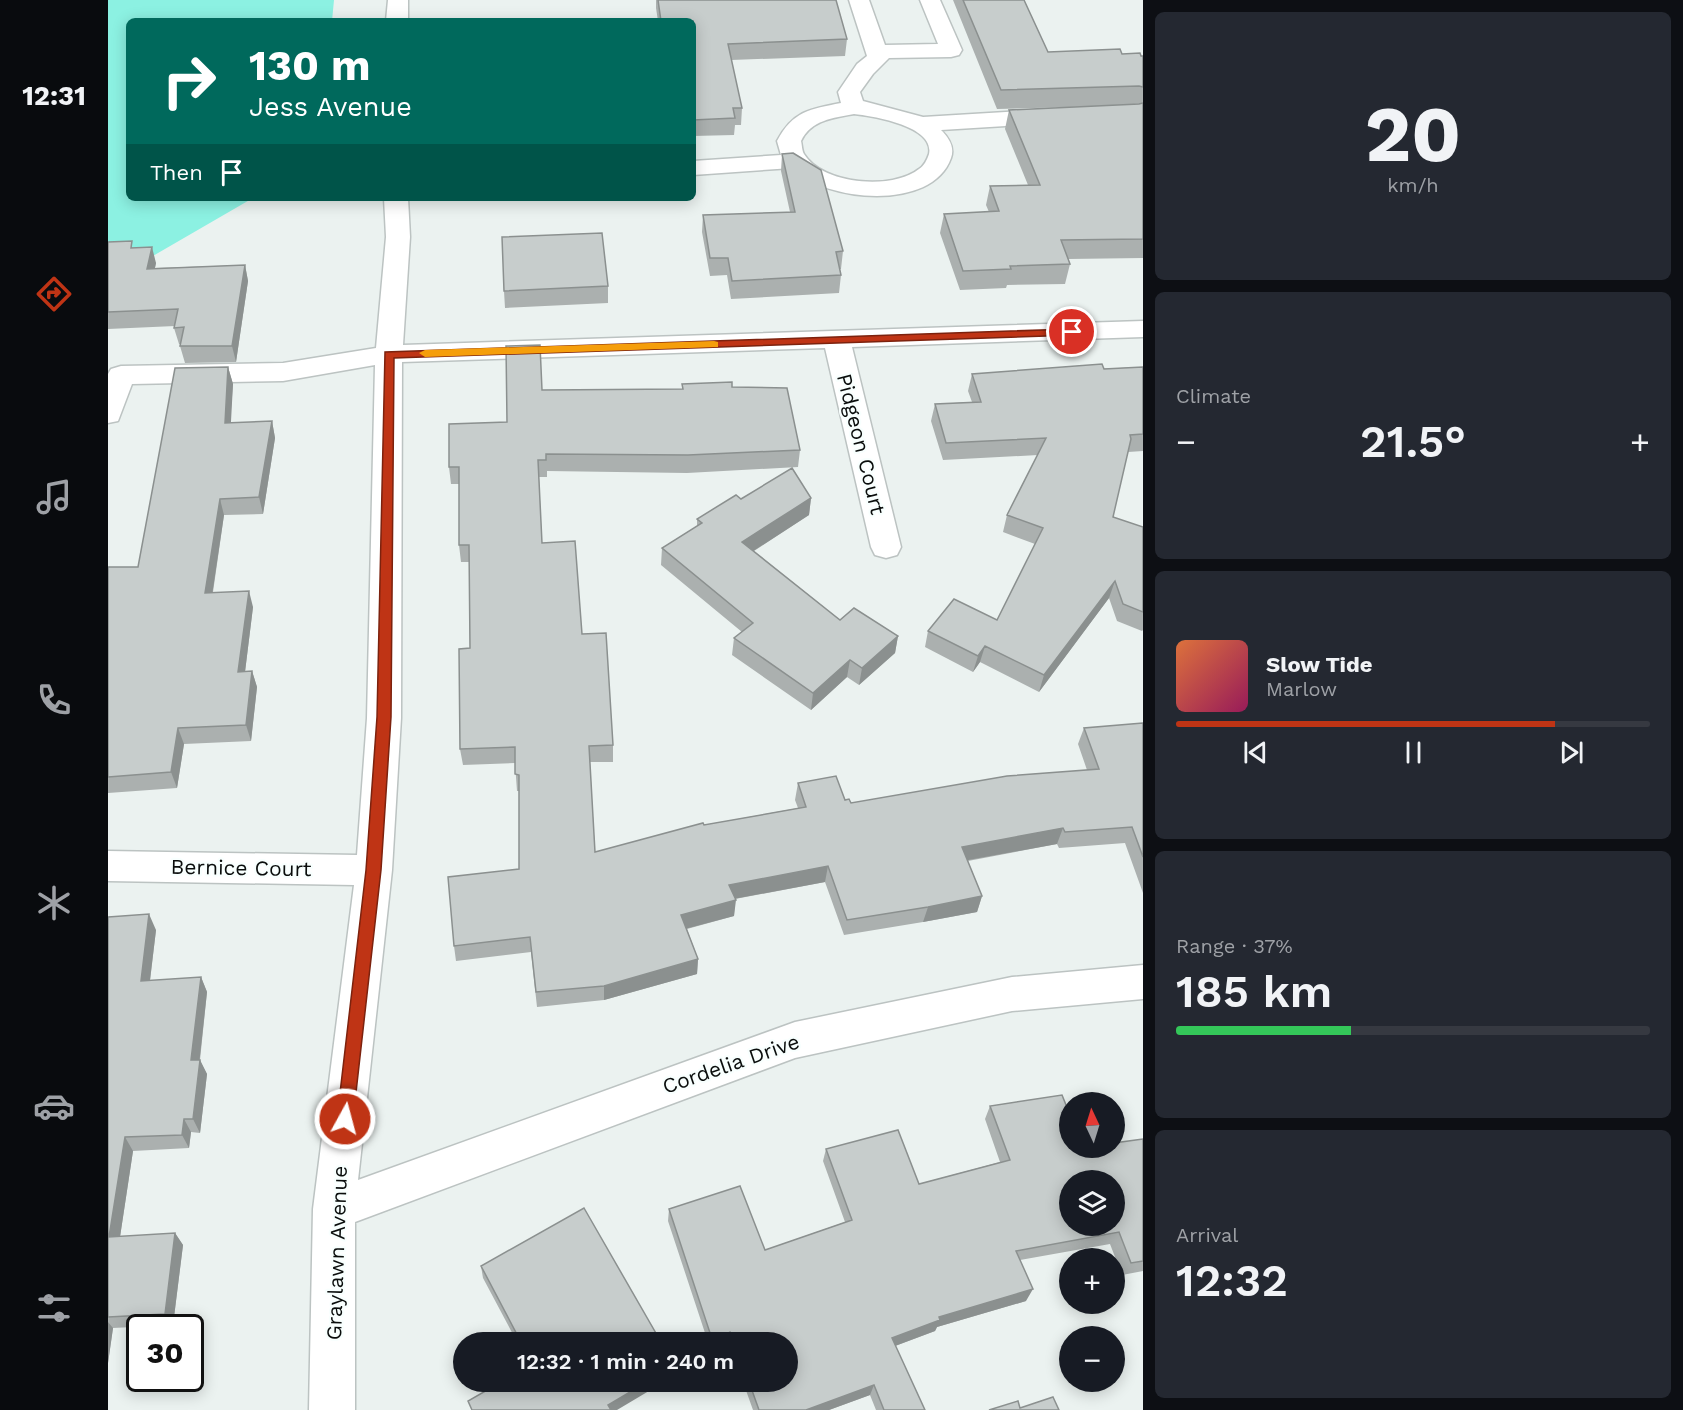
<!DOCTYPE html>
<meta charset="utf-8">
<style>
body{margin:0;font-family:"Work Sans",sans-serif;background:#242831;color:#f1f3f6;height:100vh;display:flex;flex-direction:column;font-size:22px;white-space:nowrap}
*{box-sizing:border-box;margin:0}
p{font-size:20px;color:#9ea1a6}
.icon{flex:none;width:33px;height:33px;fill:none;stroke:currentColor;stroke-width:2;stroke-linecap:round;stroke-linejoin:round}
.map{position:relative;flex:1;overflow:hidden}
.panel{display:flex;flex-direction:column;gap:12px;padding:12px;background:#0d0f14;width:540px}
.panel>*{flex:none}
.guide{position:absolute;left:18px;top:18px;width:570px;height:183px;border-radius:9px;box-shadow:0 3px 15px #0003;background:#00695c;color:#fff;overflow:hidden}
.needle{width:39px;rotate:356deg}
.fabs{position:absolute;left:951px;top:1092px;display:grid;gap:12px}
.fabs a{display:grid;place-items:center;width:66px;height:66px;border-radius:50%;background:#171b24;box-shadow:0 3px 15px #0003;font-size:30px}
.speed{position:absolute;left:18px;top:1314px;display:flex;gap:12px;font-size:30px;font-weight:700;text-align:center}
.speed>*{display:grid;place-content:center;width:78px;height:78px;border-radius:50%;background:#171b24;box-shadow:0 3px 15px #0003;line-height:1}
.speed .limit{border:3px solid #111;border-radius:9px;background:#fff;color:#111}
.pin{position:absolute;display:grid;place-items:center;width:51px;height:51px;color:#fff;margin:-26px;border:3px solid #fff;border-radius:50%;box-shadow:0 2px 6px #0007}
.me{position:absolute;width:66px;margin:-33px;rotate:7deg;stroke-linejoin:round;filter:drop-shadow(0 0 4px #0008)}
.turn{display:flex;align-items:center;gap:21px;height:126px;padding:0 24px;font-size:27px}
.turn .icon{width:78px;height:78px;stroke-width:2.5}
.turn b{display:block;font-size:42px;line-height:51px}
.then{display:flex;align-items:center;height:57px;padding:0 24px;background:#0003;gap:12px;font-size:22px}
.big{font-size:45px;font-weight:600;line-height:1.1}
.panel .card{flex:1;display:flex;flex-direction:column;justify-content:center;gap:9px;min-width:0;padding:0 21px;border-radius:9px;background:#242831}
.panel .dial{align-items:center;gap:0}
.dial b{font-size:78px;line-height:1}
.song{display:flex;align-items:center;gap:18px}
.cover{width:72px;height:72px;border-radius:9px;background:linear-gradient(135deg,hsl(20 70% 55%),hsl(330 70% 35%))}
.played{height:6px;border-radius:3px;background:linear-gradient(90deg,#bf3415 80%,#363941 80%)}
.keys{display:flex;justify-content:space-around;direction:ltr}
.heat{display:flex;justify-content:space-between;align-items:center;font-size:33px;direction:ltr}
.charge{height:9px;border-radius:4px;background:linear-gradient(90deg,#34c759 37%,#363941 0)}
.trip{position:absolute;left:345px;top:1332px;width:345px;height:60px;border-radius:30px;background:#171b24;box-shadow:0 3px 15px #0003;font-weight:600;line-height:60px;text-align:center}
main{display:flex;flex:1;min-height:0}
.dock{display:flex;flex-direction:column;width:108px;justify-content:space-around;align-items:center;background:#090b0e;color:#9ea1a6}
.dock .icon{width:42px;height:42px}
.dock .active{color:#bf3415}
.dock b{font-size:27px;color:#f1f3f6}
.map>svg:first-child{display:block}
.green{fill:#8cf1e2}
.lines{fill:none;stroke-linecap:round;stroke-linejoin:round}
.minor-casing{stroke:#bcc3c2;stroke-width:3}
.minor{fill:#fff;fill-rule:evenodd}
.wall{fill:#abb0af}
.shaded-wall{fill:#8b908f}
.building{fill:#c7cdcc;stroke:#8b908f;stroke-width:1.5;fill-rule:evenodd}
.route{fill:#bf3415;stroke:#7c220e;stroke-width:1.5}
.slow{fill:#f59e0b}
.labels{text-anchor:middle;stroke-width:4.5;stroke-linejoin:round;paint-order:stroke}
.street-label{font-size:21px;fill:#0a0d0c;stroke:#f8fffe}
</style>
<main>
<nav class="dock">
<b>12:31</b>
<svg class="icon active" aria-label="directions" viewBox="0 0 24 24"><path d="M12 3l9 9-9 9-9-9zM9 14v-3h6M13 9l2 2-2 2"/></svg>
<svg class="icon" aria-label="music" viewBox="0 0 24 24"><path d="M9 18V5l10-2v13"/><circle cx="6" cy="18" r="3"/><circle cx="16" cy="16" r="3"/></svg>
<svg class="icon" aria-label="phone" viewBox="0 0 24 24"><path d="M5 4h4l2 5-3 2q2 4 5 5l2-3 5 2v4C11 20 4 13 5 4z"/></svg>
<svg class="icon" aria-label="climate" viewBox="0 0 24 24"><path d="M12 3v18M4 7l16 10M4 17L20 7"/></svg>
<svg class="icon" aria-label="car" viewBox="0 0 24 24"><path d="M5 17H2v-5l4-1 3-4h7l3 4 3 1v5h-3M9 17h6M6 11h13"/><circle cx="7" cy="17" r="2"/><circle cx="17" cy="17" r="2"/></svg>
<svg class="icon" aria-label="filters" viewBox="0 0 24 24"><path d="M4 7h16M4 17h16"/><circle cx="9" cy="7" r="2"/><circle cx="15" cy="17" r="2"/></svg>
</nav>
<div class="map">
<svg width="1035" height="1410" viewBox="0 0 1035 1410">
<rect width="100%" height="100%" fill="#ebf2f0"/>
<!-- green -->
<path class="green" d="M0 0H226L224 21H21V198H145L0 282Z"/>
<g class="lines">
<defs>
<path id="minor" d="M280 0H300V21H278Z
M741 0H761L777 45 830 44 812 0H832L854 50 851 55 843 57 781 58 765 74 752 92 755 101 815 117 945 109 953 111 956 116 953 121 945 123 833 130C841 138 847 147 843 158 824 212 717 202 684 168L585 175V161L673 155 669 141C685 111 702 109 733 103L730 92 749 64 759 56ZM746 114C765 116 827 126 821 154 819 160 816 166 811 169 785 190 715 185 696 154 694 151 694 145 693 141 703 120 725 118 746 114Z
M276 198H300L302 237 295 345 1035 321V337L744 347 793 547 789 555 778 558 767 555 763 547 717 348 294 362 293 718 284 870 250 1180 687 1022 904 977 1035 965V999L904 1011 687 1058 247 1222V1410H201L205 1209 246 885 0 881V851L249 855 259 718 267 365 175 381 24 384 10 421 0 423V374L3 369 13 366 175 363 268 348 278 237Z"/>
</defs>
<!-- minor casing -->
<use href="#minor" class="minor-casing"/>
<!-- minor -->
<use href="#minor" class="minor"/>
</g>
<!-- wall -->
<path class="wall" d="M548 0H728L739 39 737 56 623 60 634 108 633 125H627L626 135 585 136V21H550L548 8Z
M845 0H916L940 52 1014 54 1035 56V258L960 259 962 264 957 284 899 285 898 288 852 290 832 233 836 214 881 212 878 205 882 186 920 185 897 129 901 110 1000 106 889 109Z
M674 154 735 251 733 269H732L733 275 731 293 623 299 619 275 602 276 594 232 595 215 682 212 673 171Z
M0 242 26 248 48 263 47 268 137 265 140 281 128 362 77 363 72 346 73 344H71L66 328 67 326 0 329Z
M500 286V303L397 308 396 291Z
M120 367 125 384 122 423 164 421 167 438 155 514 116 515 105 592 145 607 137 672 144 671 149 687 143 741 76 744 69 788 0 793V567H30Z
M1035 367V451L1020 452 1005 517 1035 527V630L1034 631 1009 621 1001 598 931 692 872 662 865 672 817 647 820 631 889 620 927 544 895 532 899 515 930 455 835 460 823 421 827 404 864 402 860 391 864 374Z
M574 384 624 387 692 450 690 467 579 473 439 471V477H431L434 543 474 634 505 745V762H482L487 852 596 825 690 808 687 800 690 783 743 803 979 770 970 744 976 728 1035 723V893L1017 843 951 848 949 844 860 861 874 896 869 912 815 922 736 935 717 882 627 899 626 916 579 929 590 959 589 974 496 1000 429 1007 423 952 348 961 346 946 411 869V791H409L407 763 355 765 352 749 362 648 361 562H353L351 545V484H343L341 467 399 422 434 390 574 389Z
M703 498 701 515 646 551 732 620 790 636 787 653 751 685 739 677 703 710 624 655 626 638 634 632 553 565 554 548 589 526V519L633 499Z
M0 917 48 930 42 981 93 977 99 992 92 1060 99 1074 92 1133 83 1132 81 1148 25 1151 12 1237 67 1233 75 1245 65 1325 5 1328 0 1363Z
M882 1106 974 1148 1035 1139V1271L1014 1275 1002 1244 912 1260 918 1301 829 1327 827 1331 787 1346 817 1410H768L762 1395 721 1410H645L635 1382H680V1342H600L560 1221 561 1209 657 1250 737 1222 715 1161 718 1149 811 1184 892 1162 877 1119Z
M373 1266 553 1342H409L375 1278Z"/>
<!-- shaded-wall -->
<path class="shaded-wall" d="M44 247 48 263 43 285 39 269Z
M137 265 140 281 128 362 124 346Z
M120 367 125 384 122 440 117 423Z
M164 421 167 438 155 514 151 497Z
M703 498 701 515 633 559 634 542Z
M112 499 116 515 102 609 97 593Z
M1007 581 1001 598 931 692 936 675Z
M141 591 145 607 135 688 130 672Z
M790 636 787 653 751 685 754 668Z
M877 646 872 662 865 672 870 656Z
M742 660 739 677 703 710 705 693Z
M144 671 149 687 143 741 138 725Z
M70 728 76 744 69 788 63 772Z
M955 828 949 844 849 862 854 847Z
M720 866 717 882 620 900 621 885Z
M874 896 869 912 815 922 820 907Z
M628 900 626 916 573 930V915Z
M41 914 48 930 40 996 33 981Z
M590 959 589 974 496 1000V986Z
M93 977 99 992 90 1074 83 1060Z
M92 1060 99 1074 92 1133 85 1119Z
M76 1119 83 1132 81 1148 74 1135Z
M17 1137 25 1151 10 1250 1 1237Z
M67 1233 75 1245 65 1325 57 1314Z
M925 1289 918 1301 829 1327 827 1331 779 1349 784 1338 831 1317Z
M0 1322 5 1328 0 1363Z
M622 1332 620 1342H605Z
M539 1382H556L509 1410H500V1405Z
M766 1385 762 1395 721 1410H698Z"/>
<!-- building -->
<path class="building" d="M550 0H728L739 39 620 44 634 108H625L627 118 585 120V21H553Z
M855 0H916L940 52 1012 49 1014 54 1032 53 1033 56H1035V87L1031 86 893 90Z
M1035 103V239L953 240 962 264 902 266 903 269 855 271 836 214 891 211 882 186 932 185 901 110 1031 104Z
M685 153 713 170 735 251 728 252 733 275 624 281 620 258H602L595 215 687 212 674 154Z
M494 233 500 286 396 291 394 237Z
M24 241 23 248 44 247 39 269 137 265 124 346H72L76 327 66 328 70 309 0 312V242Z
M432 345 434 390 575 389 574 384 624 382V387L679 388 692 450 580 455 438 454V460H430L434 543 467 541 474 634 498 633 505 745 481 746 487 852 595 823 596 825 698 807 690 783 728 776 737 800 741 799 743 803 899 776 991 769 976 728 1035 723V857L1024 827 957 832 955 828 854 847 874 896 820 907 739 920 720 866 621 885 628 900 573 915 590 959 496 986 428 992 422 937 346 946 340 877 411 869V775L407 774V747L352 749 351 649 362 648 361 545H351V467H341V424L399 422 398 346Z
M994 364 996 369 1035 367V434L1022 435 1023 439 1005 517 1035 527V612L1015 604 1007 581 936 675 877 646 870 656 820 631 846 599 889 620 935 528 899 515 938 438 838 443 827 404 873 402 864 374Z
M120 367 117 423 164 421 151 497 112 499 97 593 141 591 130 672 144 671 138 725 70 728 63 772 0 777V567H30L67 368Z
M684 468 703 498 634 542 732 620 746 608 790 636 754 668 742 660 705 693 626 638 645 623 554 548 594 523 589 519 628 495 633 499Z
M41 914 33 981 93 977 83 1060H92L85 1119H76L74 1135 17 1137 1 1237 67 1233 57 1314 0 1317V917Z
M954 1095 962 1115V1148H1006V1143L1035 1139V1261L1023 1263 1011 1232 908 1251 925 1289 831 1317 832 1320 784 1338 817 1410H776L766 1385 698 1410H651L641 1382H680V1342H626L622 1332 605 1342 561 1209 632 1186 657 1250 744 1220 718 1149 790 1130 811 1184 902 1160 882 1106ZM962 1180H1006V1226H962Z
M476 1208 553 1342H413L373 1266Z
M393 1382H539L500 1405 503 1410H364L360 1401Z
M945 1397 951 1410H881L910 1401 912 1408Z"/>
<!-- route -->
<path class="route" d="M964 329 968 330V335L286 358 283 717 273 870 245 1119 243 1124 237 1126 231 1124 229 1119 258 870 269 717 277 352Z"/>
<!-- slow -->
<path class="slow" d="M606 341 610 342V347L317 357 311 353 317 350Z"/>
<g class="labels">
<!-- street labels -->
<g class="street-label">
<text transform="translate(753 444) rotate(76)" y="7">Pidgeon Court</text>
<text transform="translate(133 868) rotate(1)" y="7">Bernice Court</text>
<text transform="translate(623 1064) rotate(-19)" y="7">Cordelia Drive</text>
<text transform="translate(229 1253) rotate(-88)" y="7">Graylawn Avenue</text>
</g>
</g>
</svg>
<div class="fabs">
<a><svg class="needle" viewBox="-14 -14 28 28"><path d="M0-13l5 13h-10z" fill="#e53935"/><path d="M0 13l5-13h-10z" fill="#9ea1a6"/></svg></a>
<a><svg class="icon" aria-label="layers" viewBox="0 0 24 24"><path d="M12 4l9 5-9 5-9-5zM3 14l9 5 9-5"/></svg></a>
<a>+</a>
<a>−</a>
</div>
<div class="speed"><div class="limit">30</div></div>
<div class="pin" style="left:964px;top:332px;background:#d93025"><svg class="icon" aria-label="arrive" viewBox="0 0 24 24"><path d="M6 21V4h12l-3 4 3 4H6"/></svg></div>
<svg class="me" style="left:237px;top:1119px" viewBox="-20 -20 40 40"><circle r="17" fill="#bf3415" stroke="#fff" stroke-width="3"/><path d="M0-11L8 9 0 5-8 9z" fill="#fff"/></svg>
<div class="trip">12:32 · 1 min · 240 m</div>
<div class="guide">
<div class="turn"><svg class="icon" aria-label="right" viewBox="0 0 24 24"><path d="M7 20v-9h11M14 6l5 5-5 5"/></svg><div><b>130 m</b>Jess Avenue</div></div>
<div class="then">Then<svg class="icon" aria-label="arrive" viewBox="0 0 24 24"><path d="M6 21V4h12l-3 4 3 4H6"/></svg></div>
</div>
</div>
<section class="panel">
<div class="card dial"><b>20</b><p>km/h</p></div>
<div class="card"><p>Climate</p>
<div class="heat"><a>−</a><b class="big">21.5°</b><a>+</a></div>
</div>
<div class="card">
<div class="song"><i class="cover"></i><div><b>Slow Tide</b><p>Marlow</p></div></div>
<div class="played"></div>
<div class="keys"><svg class="icon" aria-label="previous" viewBox="0 0 24 24"><path d="M18 5L8 12l10 7zM5 5v14"/></svg><svg class="icon" aria-label="pause" viewBox="0 0 24 24"><path d="M8 5v14M16 5v14"/></svg><svg class="icon" aria-label="next" viewBox="0 0 24 24"><path d="M6 5l10 7-10 7zM19 5v14"/></svg></div>
</div>
<div class="card"><p>Range · 37%</p><b class="big">185 km</b><div class="charge"></div></div>
<div class="card"><p>Arrival</p><b class="big">12:32</b></div>
</section>
</main>
